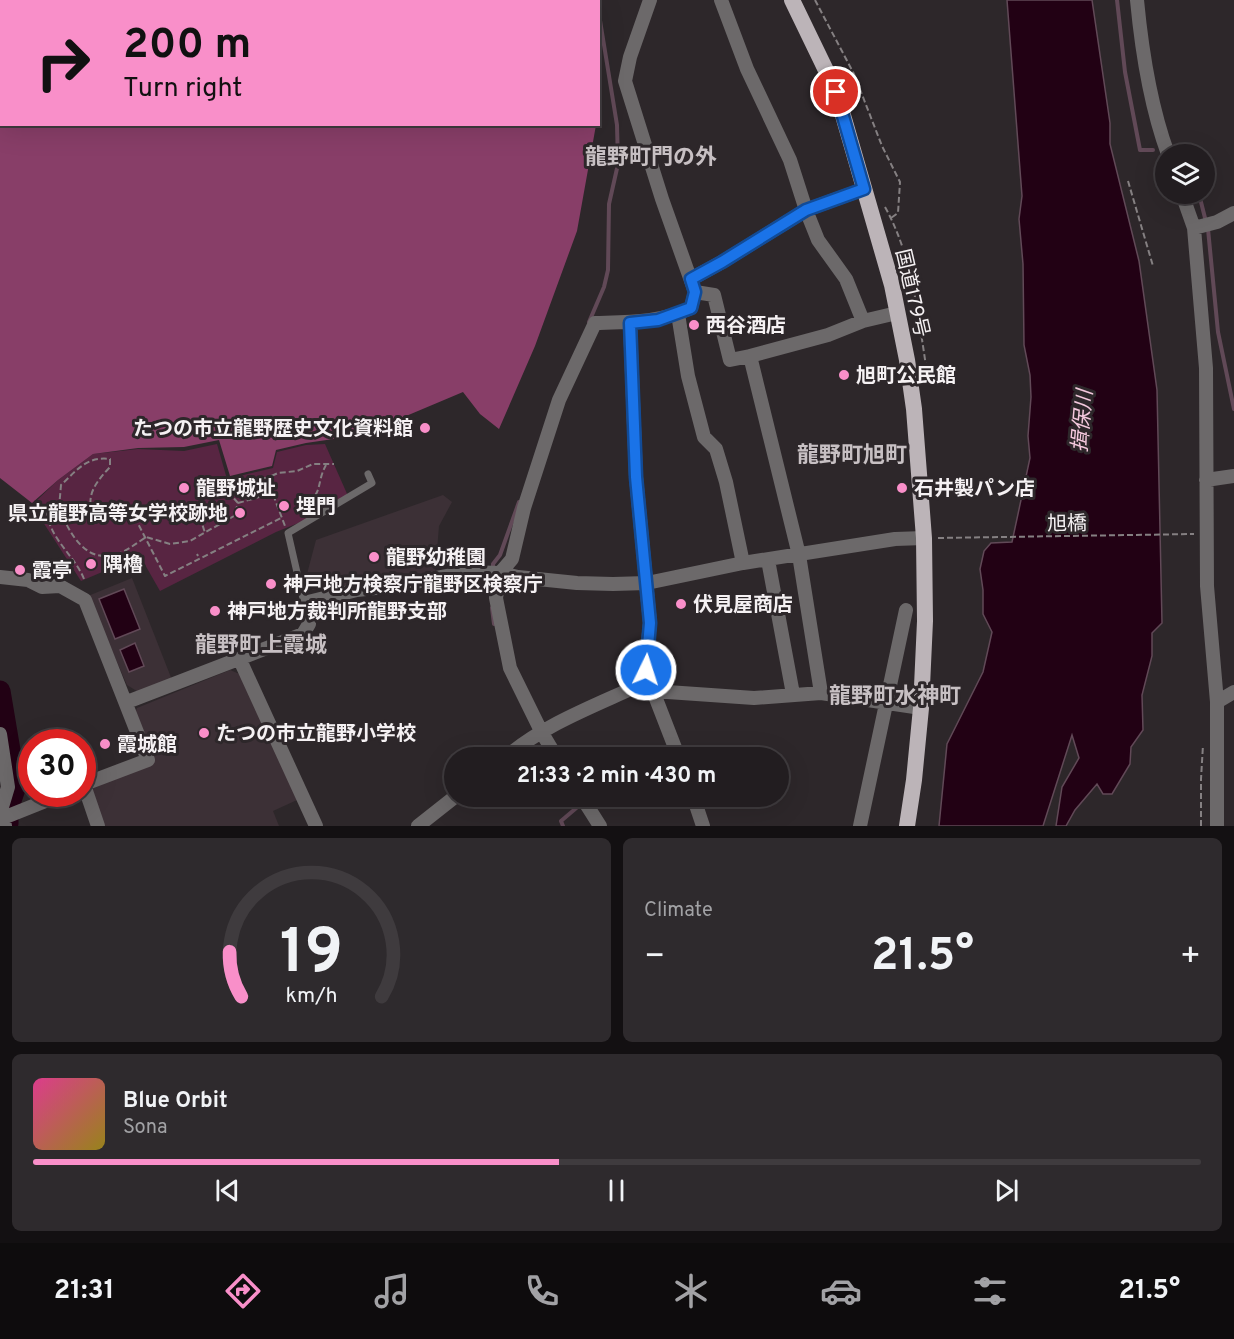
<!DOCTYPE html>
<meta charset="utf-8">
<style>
body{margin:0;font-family:Overpass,"Noto Sans JP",sans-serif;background:#2e2a2d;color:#f1f3f6;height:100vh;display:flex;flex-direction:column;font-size:22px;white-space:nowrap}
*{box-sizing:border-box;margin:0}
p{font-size:20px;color:#a2a2a5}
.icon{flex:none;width:33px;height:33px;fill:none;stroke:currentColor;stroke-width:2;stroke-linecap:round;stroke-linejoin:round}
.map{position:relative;height:826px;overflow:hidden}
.panel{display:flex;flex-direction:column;gap:12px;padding:12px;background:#131012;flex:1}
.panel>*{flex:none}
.banner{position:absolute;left:0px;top:0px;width:600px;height:126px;box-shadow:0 6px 24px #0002,0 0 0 2px #3f3b3e;background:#f98fc9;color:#111;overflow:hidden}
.buttons{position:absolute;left:1155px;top:144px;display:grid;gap:12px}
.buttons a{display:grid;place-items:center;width:60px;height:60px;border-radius:50%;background:#221d20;box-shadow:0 6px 24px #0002,0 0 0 2px #3f3b3e;font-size:30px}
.speed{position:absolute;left:18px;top:729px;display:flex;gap:12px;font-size:30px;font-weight:700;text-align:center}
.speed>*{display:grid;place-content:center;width:78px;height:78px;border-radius:50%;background:#221d20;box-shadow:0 6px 24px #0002,0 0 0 2px #3f3b3e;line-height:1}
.speed .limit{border:9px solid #d22;background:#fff;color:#111}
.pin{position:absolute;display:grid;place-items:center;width:51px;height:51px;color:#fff;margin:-26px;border:3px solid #fff;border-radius:50%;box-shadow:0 2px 6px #0007}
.me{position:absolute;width:66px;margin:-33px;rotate:4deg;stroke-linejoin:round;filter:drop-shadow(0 0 4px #0008)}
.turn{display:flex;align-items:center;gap:21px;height:126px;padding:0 24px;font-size:27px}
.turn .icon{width:78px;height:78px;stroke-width:2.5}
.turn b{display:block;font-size:42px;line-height:51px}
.big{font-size:45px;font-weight:700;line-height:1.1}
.panel .card{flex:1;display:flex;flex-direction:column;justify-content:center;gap:9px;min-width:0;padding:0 21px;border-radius:9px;background:#2e2a2d}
.panel .dial{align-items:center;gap:0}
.dial svg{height:156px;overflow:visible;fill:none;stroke:#3f3b3e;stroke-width:7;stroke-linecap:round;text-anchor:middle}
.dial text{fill:#f1f3f6;stroke:none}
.song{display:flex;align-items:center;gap:18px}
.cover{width:72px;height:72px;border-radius:9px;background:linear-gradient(135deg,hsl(330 70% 55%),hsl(50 70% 35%))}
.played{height:6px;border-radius:3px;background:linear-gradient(90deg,#f98fc9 45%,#3f3b3e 45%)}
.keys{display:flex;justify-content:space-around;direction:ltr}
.heat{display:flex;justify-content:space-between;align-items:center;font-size:33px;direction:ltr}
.panel .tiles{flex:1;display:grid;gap:12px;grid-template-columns:1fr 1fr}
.card:last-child{grid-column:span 2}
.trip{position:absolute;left:444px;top:747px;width:345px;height:60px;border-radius:30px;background:#221d20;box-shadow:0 6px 24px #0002,0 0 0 2px #3f3b3e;font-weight:700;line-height:60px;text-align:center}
.tabs{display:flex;height:96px;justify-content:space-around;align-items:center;background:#0e0c0d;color:#a2a2a5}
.tabs .icon{width:42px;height:42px}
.tabs .selected{color:#f98fc9}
.tabs b{font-size:27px;color:#f1f3f6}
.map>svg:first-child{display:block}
.built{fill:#3c3036}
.green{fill:#582542}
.forest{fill:#883e68}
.water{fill:#220114;stroke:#614957;stroke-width:1.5}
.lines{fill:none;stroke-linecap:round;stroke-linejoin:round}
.stream{stroke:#614957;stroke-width:4}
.river{stroke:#220114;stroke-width:21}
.path{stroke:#858082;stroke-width:2;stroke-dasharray:6 3;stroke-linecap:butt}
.service{stroke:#6c696a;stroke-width:7}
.minor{stroke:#6c696a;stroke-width:14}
.trunk{stroke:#bcb4b8;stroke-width:16}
.route-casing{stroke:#114b97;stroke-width:15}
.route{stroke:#1a73e8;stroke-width:10}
.poi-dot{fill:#f98fc9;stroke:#2d272a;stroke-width:2}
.labels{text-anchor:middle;stroke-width:6;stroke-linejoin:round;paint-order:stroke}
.street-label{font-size:20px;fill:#f5f1f3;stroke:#2d272a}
.poi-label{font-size:20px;font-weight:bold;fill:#f5f1f3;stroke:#2d272a;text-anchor:start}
.water-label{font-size:21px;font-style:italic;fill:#f4c8dd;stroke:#2d272a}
.quarter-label{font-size:22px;font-weight:bold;fill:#c7c0c3;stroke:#2d272a}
</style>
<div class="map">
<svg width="1234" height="826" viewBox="0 0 1234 826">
<rect width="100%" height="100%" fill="#2d272a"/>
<!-- built -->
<path class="built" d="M443 495 452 502 439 526 435 575 312 590 307 574 316 540Z
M132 578 172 680 140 693 127 685 88 596Z
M230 670 242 675 297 800 273 811 279 826H102L90 792 93 788 153 763 134 716 137 708Z"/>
<!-- green -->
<path class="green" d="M217 444 227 479 273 468 277 452 306 445 325 444 348 496 311 518 276 532 160 591 140 556 81 581 32 505 58 480 93 454 138 449 184 451Z"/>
<!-- forest -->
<path class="forest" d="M0 0H584L585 1 2 2V124L596 125 577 231 535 346 499 429 480 414 463 392 361 435 306 443 276 450 272 466 230 476 219 440 184 447 138 448 93 454 58 480 32 503 0 478Z"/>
<!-- water -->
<path class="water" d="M1007 0H1092L1110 123V144L1139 261 1157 390 1162 623 1152 633V656L1142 695 1143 730 1131 747 1130 764 1112 794H1103L1097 784 1075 810 1066 826H1056L1062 787 1079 758 1072 735 1043 826H939L947 744 983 672 992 632 983 614V590L980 569 984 551 991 543 1012 542 1030 458 1028 436 1031 397 1030 375 1024 345 1023 264 1019 219 1022 196Z
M124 589 140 629 115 639 99 599Z
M135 643 144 666 129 672 120 650Z"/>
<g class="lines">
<!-- stream -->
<path class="stream" d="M597 0V2
M1117 0 1125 72 1140 150H1153
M1182 150 1186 154
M1199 194 1206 222
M1208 229 1218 332 1234 409
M589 322 604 287 608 270 609 204 618 164 617 125 598 8
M493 570V564L500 555 519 502
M492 608 494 624
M563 826 561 821 581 804"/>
<!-- river -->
<path class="river" d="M0 691 16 786 8 809V823"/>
<!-- path -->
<path class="path" d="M815 0 854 74 882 146 900 182 898 213 891 218
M1128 181 1153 266
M885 207C913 257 918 317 927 372
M238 503 231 495V489L239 481 246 480 251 483 260 478H267L278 473 297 471 313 464H334
M238 503 270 494 274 497 285 526
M79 505 90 506
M301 506C325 494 315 485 326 465
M59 508 61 485C77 470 87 456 110 459V467C97 481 85 495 93 514L101 518 114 514 132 512 165 576 281 518
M200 517 205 533
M938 538 1194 534
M197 554 198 556
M84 579C75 556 50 539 47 513L59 508C69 532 85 565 118 554 128 550 137 543 146 537L170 544 190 541 234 516 238 503
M1201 826V779L1203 745"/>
<!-- service -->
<path class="service" d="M304 603 288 533 372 483 368 474"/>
<!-- minor -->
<path class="minor" d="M721 0 747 69 790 160 806 210 818 240 846 279 863 321
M1137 0C1142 53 1150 105 1168 154
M1182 194 1194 228 1206 368 1207 586 1217 702V826
M1194 228 1217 222 1234 213
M691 279 722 262 806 210 864 189
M695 292 714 295 730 360 750 356 799 555 821 693
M678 314 688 376 704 437 716 449 726 482 743 563
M630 323 636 477 650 623 643 688
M750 356 828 335 863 321 897 313
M1206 480 1234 476
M768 560 793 694
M0 577 28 580 42 587 60 586 85 600 148 760 82 785
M240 660 316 826
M653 691 679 758
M127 702 303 634 309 624 304 603 357 590 393 586 469 572 500 573 518 577 577 583 613 584 647 583 743 563 895 539 924 538
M1217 702 1234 692
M0 734 8 787 2 807 5 826
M505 758C542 726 589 708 633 688H643L653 691 754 698 821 693 921 708
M557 758 542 733 510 668 496 598 500 573 512 559 524 508 559 400 595 323C629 322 659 323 691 308L695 292 662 199 625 81 630 57 650 0
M84 785 98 826
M581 796 600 826
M693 796 703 826
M3 818 63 794
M418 826 456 796
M860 826 906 610"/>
<!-- trunk -->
<path class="trunk" d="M792 0 836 91 892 285 907 360 914 409 924 538 925 621 921 708 914 780 907 826"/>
</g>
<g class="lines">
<defs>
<path id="route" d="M646 670 650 623 636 477 630 323 658 320 691 308 695 292 691 279 722 262 806 210 864 189 836 92"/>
</defs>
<!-- route casing -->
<use href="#route" class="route-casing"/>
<!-- route -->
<use href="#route" class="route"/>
</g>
<!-- markers -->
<g class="poi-dot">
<circle cx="694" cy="325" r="6"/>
<circle cx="844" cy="375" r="6"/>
<circle cx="425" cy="428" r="6"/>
<circle cx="184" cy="488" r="6"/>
<circle cx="902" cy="488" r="6"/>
<circle cx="284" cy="506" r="6"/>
<circle cx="240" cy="513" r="6"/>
<circle cx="374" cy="557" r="6"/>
<circle cx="91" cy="564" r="6"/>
<circle cx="20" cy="570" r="6"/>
<circle cx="271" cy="584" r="6"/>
<circle cx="681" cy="604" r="6"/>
<circle cx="215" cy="611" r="6"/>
<circle cx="204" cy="733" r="6"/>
<circle cx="105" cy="744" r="6"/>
</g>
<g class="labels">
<!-- street labels -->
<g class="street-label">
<text transform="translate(913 293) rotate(77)" y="7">国道179号</text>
<text transform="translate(1067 523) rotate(-1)" y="7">旭橋</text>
</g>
<!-- poi labels -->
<g class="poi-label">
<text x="706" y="332">西谷酒店</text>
<text x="856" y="382">旭町公民館</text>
<text x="413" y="435" text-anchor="end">たつの市立龍野歴史文化資料館</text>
<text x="196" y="495">龍野城址</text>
<text x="914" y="495">石井製パン店</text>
<text x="296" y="513">埋門</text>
<text x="228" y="520" text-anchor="end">県立龍野高等女学校跡地</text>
<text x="386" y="564">龍野幼稚園</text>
<text x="103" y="571">隅櫓</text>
<text x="32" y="577">霞亭</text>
<text x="283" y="591">神戸地方検察庁龍野区検察庁</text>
<text x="693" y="611">伏見屋商店</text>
<text x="227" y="618">神戸地方裁判所龍野支部</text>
<text x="216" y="740">たつの市立龍野小学校</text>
<text x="117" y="751">霞城館</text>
</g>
<!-- water labels -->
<g class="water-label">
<text transform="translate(1082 421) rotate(-85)" y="7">揖保川</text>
</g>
<!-- quarter labels -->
<g class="quarter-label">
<text x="651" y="164">龍野町門の外</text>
<text x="852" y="462">龍野町旭町</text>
<text x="261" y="652">龍野町上霞城</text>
<text x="895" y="703">龍野町水神町</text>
</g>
</g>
</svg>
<div class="buttons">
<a><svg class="icon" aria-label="layers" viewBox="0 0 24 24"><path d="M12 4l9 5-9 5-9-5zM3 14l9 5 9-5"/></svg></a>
</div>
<div class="speed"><div class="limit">30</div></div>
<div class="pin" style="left:836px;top:92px;background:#d93025"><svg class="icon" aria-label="arrive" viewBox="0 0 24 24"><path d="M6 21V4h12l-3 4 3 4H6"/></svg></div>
<svg class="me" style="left:646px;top:670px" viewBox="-20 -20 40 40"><circle r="17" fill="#1a73e8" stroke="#fff" stroke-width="3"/><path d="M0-11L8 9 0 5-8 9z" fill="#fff"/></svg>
<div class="trip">21:33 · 2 min · 430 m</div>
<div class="banner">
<div class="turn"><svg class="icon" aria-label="right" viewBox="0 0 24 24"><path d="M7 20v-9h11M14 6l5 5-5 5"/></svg><div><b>200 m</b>Turn right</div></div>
</div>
</div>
<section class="panel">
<div class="tiles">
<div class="card dial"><svg viewBox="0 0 100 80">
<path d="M14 69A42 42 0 1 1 86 69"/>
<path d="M14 69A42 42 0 0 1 8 46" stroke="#f98fc9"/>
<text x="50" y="56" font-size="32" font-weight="700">19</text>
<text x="50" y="72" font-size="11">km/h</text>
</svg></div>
<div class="card"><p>Climate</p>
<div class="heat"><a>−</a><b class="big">21.5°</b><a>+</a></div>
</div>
<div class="card">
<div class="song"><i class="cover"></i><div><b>Blue Orbit</b><p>Sona</p></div></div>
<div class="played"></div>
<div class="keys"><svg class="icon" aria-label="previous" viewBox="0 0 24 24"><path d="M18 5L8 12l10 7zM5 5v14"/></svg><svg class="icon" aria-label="pause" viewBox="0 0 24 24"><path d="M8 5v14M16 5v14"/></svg><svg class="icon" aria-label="next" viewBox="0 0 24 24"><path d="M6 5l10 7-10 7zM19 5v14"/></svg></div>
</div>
</div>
</section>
<nav class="tabs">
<b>21:31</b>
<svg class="icon selected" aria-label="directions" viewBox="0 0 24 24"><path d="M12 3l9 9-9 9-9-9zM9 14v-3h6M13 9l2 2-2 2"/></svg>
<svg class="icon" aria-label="music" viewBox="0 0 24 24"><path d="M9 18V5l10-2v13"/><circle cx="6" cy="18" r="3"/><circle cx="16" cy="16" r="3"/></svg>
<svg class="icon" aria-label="phone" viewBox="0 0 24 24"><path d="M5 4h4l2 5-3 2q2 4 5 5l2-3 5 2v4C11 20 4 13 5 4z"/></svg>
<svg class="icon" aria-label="climate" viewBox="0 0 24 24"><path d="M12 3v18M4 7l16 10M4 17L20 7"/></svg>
<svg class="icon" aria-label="car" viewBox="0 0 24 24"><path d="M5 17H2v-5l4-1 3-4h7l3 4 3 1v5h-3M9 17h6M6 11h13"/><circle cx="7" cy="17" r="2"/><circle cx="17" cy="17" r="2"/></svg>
<svg class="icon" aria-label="filters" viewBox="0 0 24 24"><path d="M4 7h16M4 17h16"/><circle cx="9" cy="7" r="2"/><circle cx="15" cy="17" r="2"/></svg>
<b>21.5°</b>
</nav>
